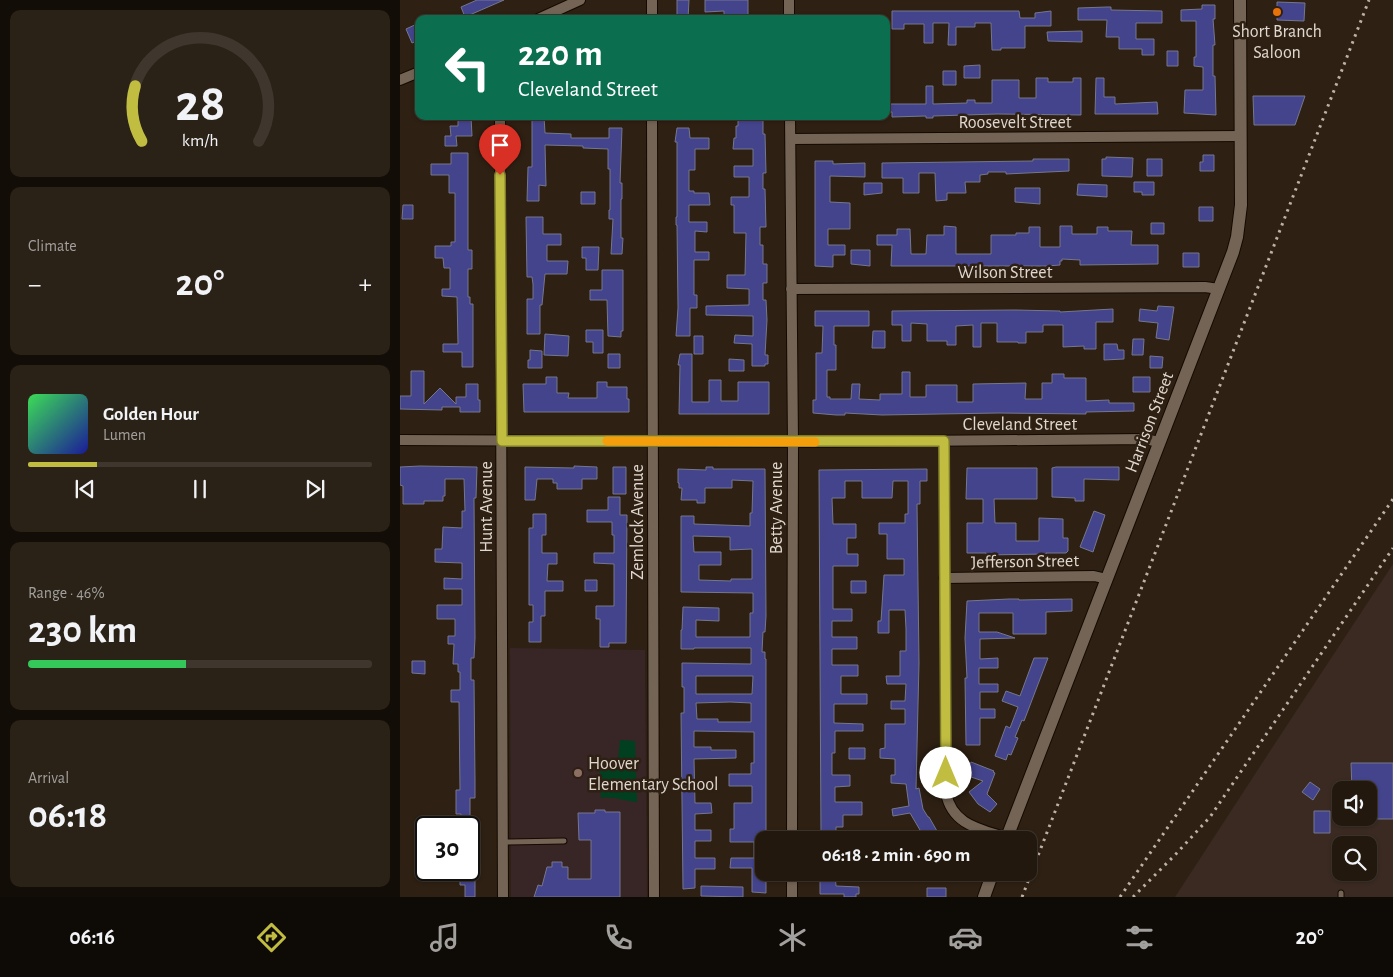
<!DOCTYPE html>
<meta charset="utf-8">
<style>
body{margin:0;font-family:"Alegreya Sans",sans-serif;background:#2a2117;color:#f1f3f6;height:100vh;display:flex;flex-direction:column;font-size:19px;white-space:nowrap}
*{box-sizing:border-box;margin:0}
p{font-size:16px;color:#a2a09e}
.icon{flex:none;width:28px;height:28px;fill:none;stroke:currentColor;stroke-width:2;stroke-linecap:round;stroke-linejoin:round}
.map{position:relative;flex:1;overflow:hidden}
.drawer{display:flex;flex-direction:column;gap:10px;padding:10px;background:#130d08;width:400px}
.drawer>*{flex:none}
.banner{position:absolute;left:15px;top:15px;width:475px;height:105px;border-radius:10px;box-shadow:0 1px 4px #0004,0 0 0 1px #3f372e;background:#0b6e4f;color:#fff;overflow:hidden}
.buttons{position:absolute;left:932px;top:781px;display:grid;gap:10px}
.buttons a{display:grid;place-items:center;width:45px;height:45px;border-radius:10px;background:#22180e;box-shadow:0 1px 4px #0004,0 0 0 1px #3f372e;font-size:25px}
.speed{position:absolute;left:15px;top:816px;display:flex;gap:10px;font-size:25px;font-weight:700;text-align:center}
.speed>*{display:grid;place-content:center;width:65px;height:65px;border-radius:50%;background:#22180e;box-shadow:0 1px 4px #0004,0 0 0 1px #3f372e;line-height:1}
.speed .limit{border:2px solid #111;border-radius:8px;background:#fff;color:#111}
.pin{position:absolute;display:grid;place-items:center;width:42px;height:42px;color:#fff;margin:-51px -21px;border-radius:50% 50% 50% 0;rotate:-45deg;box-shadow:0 0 5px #0007}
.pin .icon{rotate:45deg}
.me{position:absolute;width:55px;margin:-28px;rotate:0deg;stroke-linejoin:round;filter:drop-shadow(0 0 4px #0008)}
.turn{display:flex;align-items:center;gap:18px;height:105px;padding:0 20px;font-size:22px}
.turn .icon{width:65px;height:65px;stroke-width:2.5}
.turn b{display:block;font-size:35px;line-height:42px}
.big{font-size:38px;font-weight:700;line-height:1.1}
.drawer .widget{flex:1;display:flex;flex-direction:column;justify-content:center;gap:8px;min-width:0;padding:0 18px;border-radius:10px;background:#2a2117}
.drawer .dial{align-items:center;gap:0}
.dial svg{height:130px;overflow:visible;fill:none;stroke:#3f372e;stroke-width:7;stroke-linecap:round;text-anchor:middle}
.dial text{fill:#f1f3f6;stroke:none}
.song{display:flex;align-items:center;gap:15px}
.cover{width:60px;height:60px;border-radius:8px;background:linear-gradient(135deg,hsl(130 70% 55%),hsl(240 70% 35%))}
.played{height:5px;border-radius:2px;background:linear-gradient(90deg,#c1bd40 20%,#3f372e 20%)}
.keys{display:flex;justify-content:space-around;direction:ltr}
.heat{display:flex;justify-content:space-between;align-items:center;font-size:28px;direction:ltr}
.charge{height:8px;border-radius:4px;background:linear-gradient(90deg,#34c759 46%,#3f372e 0)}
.trip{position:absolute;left:355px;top:831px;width:282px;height:50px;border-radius:10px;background:#22180e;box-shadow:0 1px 4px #0004,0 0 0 1px #3f372e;font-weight:700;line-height:50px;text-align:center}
.tab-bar{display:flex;height:80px;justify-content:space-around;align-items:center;background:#0e0a06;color:#a2a09e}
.tab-bar .icon{width:35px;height:35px}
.tab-bar .active{color:#c1bd40}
.tab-bar b{font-size:22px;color:#f1f3f6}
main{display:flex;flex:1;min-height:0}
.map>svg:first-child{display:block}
.industrial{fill:#3a2a22;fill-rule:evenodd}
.education{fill:#382525}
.green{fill:#003f20}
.building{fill:#44448c;stroke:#75778c;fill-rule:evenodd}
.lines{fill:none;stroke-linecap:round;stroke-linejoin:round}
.lane-casing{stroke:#150a01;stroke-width:7}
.street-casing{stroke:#150a01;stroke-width:12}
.secondary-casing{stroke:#150a01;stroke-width:14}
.lane{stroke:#746455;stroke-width:5}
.street{stroke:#746455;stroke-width:10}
.secondary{stroke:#746455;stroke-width:12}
.rail{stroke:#bcb2a8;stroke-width:3;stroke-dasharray:2.5 5;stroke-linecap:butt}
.route-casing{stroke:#7d7b2a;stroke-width:12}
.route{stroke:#c1bd40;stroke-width:9}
.slow{stroke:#f59e0b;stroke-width:9}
.food-dot{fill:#e8710a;stroke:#2e2013;stroke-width:2}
.education-dot{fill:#8d6e63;stroke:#2e2013;stroke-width:2}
.labels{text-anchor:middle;stroke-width:5;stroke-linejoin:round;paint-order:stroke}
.poi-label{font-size:18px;fill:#e0d7ce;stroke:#2e2013}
.street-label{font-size:18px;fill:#e0d7ce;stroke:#2e2013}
</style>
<main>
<section class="drawer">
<div class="widget dial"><svg viewBox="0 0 100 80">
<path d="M14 69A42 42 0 1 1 86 69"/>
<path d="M14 69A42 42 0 0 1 10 35" stroke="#c1bd40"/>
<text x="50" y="56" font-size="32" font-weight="700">28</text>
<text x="50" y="72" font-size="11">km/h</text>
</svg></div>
<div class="widget"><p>Climate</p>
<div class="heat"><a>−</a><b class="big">20°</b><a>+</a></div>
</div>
<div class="widget">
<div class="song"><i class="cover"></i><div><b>Golden Hour</b><p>Lumen</p></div></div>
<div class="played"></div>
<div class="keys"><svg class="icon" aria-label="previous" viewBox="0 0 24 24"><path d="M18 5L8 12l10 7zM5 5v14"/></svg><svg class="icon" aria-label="pause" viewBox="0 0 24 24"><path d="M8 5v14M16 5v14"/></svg><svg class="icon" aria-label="next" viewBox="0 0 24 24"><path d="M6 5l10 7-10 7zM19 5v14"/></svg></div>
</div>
<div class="widget"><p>Range · 46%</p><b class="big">230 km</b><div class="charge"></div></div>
<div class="widget"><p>Arrival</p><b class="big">06:18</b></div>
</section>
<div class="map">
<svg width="993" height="897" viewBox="0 0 993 897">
<rect width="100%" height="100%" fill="#2e2013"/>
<!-- industrial -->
<path class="industrial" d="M993 564V897H775L870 751ZM941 790H969V818H941ZM941 845H969V872H941Z"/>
<!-- education -->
<path class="education" d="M110 648 245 650 247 897H111Z"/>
<!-- green -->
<path class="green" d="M220 740 235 741 237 802C225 801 214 796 201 798L199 761H218Z"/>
<!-- building -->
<path class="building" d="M77 0H104L65 17 61 7Z
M277 0H289L288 19H277Z
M305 0H348V19H324V11L305 12Z
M877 2 905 3 904 21 877 20Z
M802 5H815V19H813L815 45H813V76H815L816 115 784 113 785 90H803V67L794 66V57H796V21H781V10L802 9Z
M707 7H711V10L762 11V23H736V39H754V55H742V49H719V37H706L707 20H678V8Z
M492 11H619L620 18H635V13L651 11V26H625V48H601V50H592L591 23H575V27H556V45H548L549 23H533V43H524V24H504V29H492Z
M19 23V40L12 43 6 29Z
M682 31V42L648 41 647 32Z
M767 51H778V66H767Z
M580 65V78H564V66Z
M543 71H556V85H543Z
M636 78H648V82H673V78H681V115L597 114 533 116V118H526V116L492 117V112H489V104H526V86H533V104L567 103V100H575V103H592V80H619V98H636Z
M696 78H704V97H715V104L757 102 758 114H695Z
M853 96H905L895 125H854Z
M58 116H71L72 136H56L57 146H45V136H51L50 126H58Z
M132 116H144L145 133 171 134V138H209V128H222L220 183H222V199H221V238H223L222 254H211L213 219H209V210H210V169H208V149L183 148V146L145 145 146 186 139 185V201H127L128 167H132Z
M338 116H363V134H365L366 173H363V189H365L366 227H360V245H363V264H367V283H363V300H366L367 320 365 355H368V364H365V366H352V344L334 343 335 335 353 336V316L306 315V306L349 305V289L327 288V275H345L346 233H334V205H331V197H349V177H334V166H353V149H333L334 138H336V126H338Z
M277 128H289L290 138H309V149H295V170H289V191H294V193H309L310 205H289V222H307V232L295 231V252H309V260H294V295H297V308H290V336H276L278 308 277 225H276V217H277V142H275Z
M51 153H68V250H72V269H68V297H70V304H73V367H62V352H43V344H58L57 297 42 296V289H50V268H44L43 258H35V246H51V242H55V193H49V175H31V164H51Z
M803 155H814V171H800V162H803Z
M706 157 733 158 732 177 702 176V159H706Z
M633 159H669V171L606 174V172H588V174L580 175V182H565L566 193H547V200L536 201 535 173H519V193H503V178H482V163L633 161Z
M747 159H762V176H747Z
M415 161H433V164L465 163V177L430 176V202L450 203V229H428V245H445V255H433V267L415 266Z
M734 182H754V195H742V192H734Z
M464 183H482V193L464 195Z
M678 184 707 185V197L677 195Z
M615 188H640V204L615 202Z
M181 192H195V204H181Z
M3 205H13V219H2Z
M799 207H813V221H799Z
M126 217H143V234H161V245H147V261H168L167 274H145L142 305H140V334H127V299H133V284L132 277H127Z
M751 223H764V234H751Z
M544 226 556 227V254H591V235H616V233H629V227H640V247H660V226H672V234H697V227H708V231H732L731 245H758V264L680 265V260L662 259V261H660V265L647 266H491L492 245H477V235H497V229H510L511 254H526L527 235H544Z
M182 247H199L198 270H186V258H182Z
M451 250H470V266L451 264Z
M783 253H799V267H783Z
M202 270H223V331H221V337L208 336 207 300H190V290H202Z
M758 306 774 307 769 340 756 338 758 323 739 321 740 309 757 311Z
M713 309V322H696V349H684V346L663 347V325H643V332H626V343H618V342H597V323H581V347H573V325L556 326V345H547V341H527V324L511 323V341H502V325H492V311L615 310 660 311V312Z
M415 311H469V326H434V345H436V370H427V397H430V399H451L452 384H460L459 399 480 400V394H502V372H510V397H526V385H557V402H573V384L626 383 625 399H642V383H652V374H664V378H686V401L709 400V403H734V411L686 412V414L598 413 482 415 445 413V415H436L413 413V400H416V353H422L423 326H415Z
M186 330H203V353H193V342H186Z
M473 331H485V348H472Z
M145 334 169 336 168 356 144 355Z
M294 336H303V354H294Z
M733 339H744L743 355H732Z
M704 344H717L718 350H724V359L704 360Z
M130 350 142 351V368H128V360H130Z
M208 354H220V368H208Z
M280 354H292V402H309V380H321V401H338V382H369V414H279L280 365H278Z
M750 356 763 357 762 368H750Z
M329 359 344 360V371H329Z
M11 371H24V404L40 388 56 404V397H66V384H78V400H80V412H60V407H42V410L0 409V396H11Z
M146 377H157V393H169L168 398H197V382H207V387H227V399H229V412H124L123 384H146Z
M733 377H750V392H733Z
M20 466 77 467 76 498H74L75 638 74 658H71V680H74L75 780V798H70V828H61V814H56V790H60L59 702H51V690H60V672H58V664H53L54 644H48V636H55V619H37V605H62V589H44V578L62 579V563L35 562V549H42L43 527 62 528V511H65L64 479H45V496H43V501H24V504H3V486L0 485V467Z
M174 466 197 467V479H182V489H157V483H153V479H137L135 500H125V467L174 468Z
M213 467H226V494H213Z
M306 467H313V469H365L366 616 365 632H363L362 652H365V659H366V837H364V873H366V893L352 892V868H330L331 858H354V842H330V829H334V803H352V786H329V774H351V763H354V732L294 731V747H311V750H336V758L294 759 295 803H311L312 813 295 814V830H311V841H295V858H315V869H295V888L283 889 281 713H284V687H282V663L351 664V648H294V649H281V630H282L283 607 319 608V621L296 620V637H350V613H353V593L281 592V516H294V524L350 526V513H352L353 481 332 480V488H305V503H297V500H281L282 488H279V483H278V469L306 470ZM293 536 330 537V550L352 549V579H331V581L299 580V565H321V552H294ZM296 676H353L352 694H296ZM330 702 351 703V722H318V719H297L296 703Z
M656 467H719V480L684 479V501H675V498L652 497V468Z
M567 468H637V499H594L595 523H616V541H639V518L663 519V538H668V551L666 553H646V554L586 555V553H567V523H583V499H566Z
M527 469V481H520V504H517L519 663 516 789 519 788 523 809 528 817H529L537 831 551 840H503L520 830 510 813 493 816 492 809 509 806 506 784 491 783V775H495V759L480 758V749L485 748V724H505V709H491V701H505L506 684H487L486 676H500V651H506V629L505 610H489V633H478V621H481L484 575H504V559H487V534H479V523H505V514H508V481H493L492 498H462V481H445V498H432L433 524H456V538H447V554H458V566H433V609H452V621H432V637H457V649H432V665H458V676H441V694H467V704H434V723L463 724V731H435V753H432V775H450V786L435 787V802H462V815H443V827H436V837H421L419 470Z
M208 497H220V515H227L226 643H209V647H200V619H196V606H214V564L194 563V553H214V535H212V522H187V510H208Z
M694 511 705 515 693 552 680 547Z
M133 514H146V535H142V553H157V564H148L147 581H163V591H145V616H141V642H129V622H133V605H129V528H133Z
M185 580H197V591H185Z
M451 581H466V593H451Z
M609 599H619V600L672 599V611L646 612V634H613V613H579V632H597L615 638 580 639V659L598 658V668H579V684H598V692H580V709H595V718H580V745H566L565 678H567L565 638 567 601Z
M634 658H648L624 721 622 720 615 737 618 738 611 755 608 754 606 760 595 756 606 726 610 728 618 707 602 701 606 691 620 696Z
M12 661H25V674L12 673Z
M449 748H465V759H449Z
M571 762 594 771 593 772 595 773 587 794 597 804 590 812 578 804 569 792 583 781 571 777 572 774 567 772Z
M951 763H993V819H971V810H969V790H952Z
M910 782 920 789 913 800 902 792Z
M195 810H205V812H220V897H134L138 885 142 886 147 867H152V862H162V867H168V879H191V840H179L178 813H195Z
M914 811H930V833H914Z
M60 870H73V878H75V897H65V885H60Z
M420 872H435L436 886 459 887V894H456V897H444V894H420Z
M301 886 343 887V897L301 896Z
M527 888H546V897H527Z"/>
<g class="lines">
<defs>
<path id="lane" d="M103 842 164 841
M941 897V893"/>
<path id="street" d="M252 0V19
M389 0V19
M138 19 180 0
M0 80 19 72
M100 116 103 897
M252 116 254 897
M390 116 393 442 392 840
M391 139 840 136
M391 289 805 287 819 289
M0 440 403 442 745 439 759 442
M544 441 546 793C552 825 580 829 607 838
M544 578 694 576 707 579
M392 897V872"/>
<path id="secondary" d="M606 840 833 252 837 237 841 205 840 0
M584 897 593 872"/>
</defs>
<!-- lane casing -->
<use href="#lane" class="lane-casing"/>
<!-- street casing -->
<use href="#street" class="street-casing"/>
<!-- secondary casing -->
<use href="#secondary" class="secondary-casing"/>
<!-- lane -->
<use href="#lane" class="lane"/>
<!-- street -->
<use href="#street" class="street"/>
<!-- secondary -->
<use href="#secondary" class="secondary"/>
<!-- rail -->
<path class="rail" d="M622 897 969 0
M720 897 993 499
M733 897 775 855 810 817 993 548"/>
</g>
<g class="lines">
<defs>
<path id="route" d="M100 175 102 441H544L546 773"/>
</defs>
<!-- route casing -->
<use href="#route" class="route-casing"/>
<!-- route -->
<use href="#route" class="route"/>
<!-- slow -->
<path class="slow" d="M207 441 415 442"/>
</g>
<!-- markers -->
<circle class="food-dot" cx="877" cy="12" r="5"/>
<circle class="education-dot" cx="178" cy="773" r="5"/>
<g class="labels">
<!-- poi labels -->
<g class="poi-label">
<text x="877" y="37">Short Branch<tspan x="877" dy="21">Saloon</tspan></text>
<text x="188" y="769" text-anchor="start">Hoover<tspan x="188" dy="21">Elementary School</tspan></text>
</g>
<!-- street labels -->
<g class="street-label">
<text x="615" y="128">Roosevelt Street</text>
<text x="605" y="278">Wilson Street</text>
<text transform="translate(749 422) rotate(-69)" y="6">Harrison Street</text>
<text x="620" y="430">Cleveland Street</text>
<text transform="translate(86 507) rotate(-90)" y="6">Hunt Avenue</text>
<text transform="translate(376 508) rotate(-90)" y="6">Betty Avenue</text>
<text transform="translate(237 522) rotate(-90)" y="6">Zemlock Avenue</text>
<text transform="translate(625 561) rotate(-1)" y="6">Jefferson Street</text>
</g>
</g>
</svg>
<div class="buttons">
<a><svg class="icon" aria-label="sound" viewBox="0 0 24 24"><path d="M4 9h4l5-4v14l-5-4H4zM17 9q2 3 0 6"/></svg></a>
<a><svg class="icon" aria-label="search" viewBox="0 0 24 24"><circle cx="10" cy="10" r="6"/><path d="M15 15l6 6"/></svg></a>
</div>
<div class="speed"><div class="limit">30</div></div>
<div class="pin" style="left:100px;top:175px;background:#d93025"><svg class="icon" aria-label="arrive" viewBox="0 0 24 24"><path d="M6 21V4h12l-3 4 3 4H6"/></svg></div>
<svg class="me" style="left:546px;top:773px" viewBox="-20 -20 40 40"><circle r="19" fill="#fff"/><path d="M0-13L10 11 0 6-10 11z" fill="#c1bd40"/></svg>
<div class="trip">06:18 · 2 min · 690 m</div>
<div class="banner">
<div class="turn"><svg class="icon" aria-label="left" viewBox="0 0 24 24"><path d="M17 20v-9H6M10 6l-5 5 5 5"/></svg><div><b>220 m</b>Cleveland Street</div></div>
</div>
</div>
</main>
<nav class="tab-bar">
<b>06:16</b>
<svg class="icon active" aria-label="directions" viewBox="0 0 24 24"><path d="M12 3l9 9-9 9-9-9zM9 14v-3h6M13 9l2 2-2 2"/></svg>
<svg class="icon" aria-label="music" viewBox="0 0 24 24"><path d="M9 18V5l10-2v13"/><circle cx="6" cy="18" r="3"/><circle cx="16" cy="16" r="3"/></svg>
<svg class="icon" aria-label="phone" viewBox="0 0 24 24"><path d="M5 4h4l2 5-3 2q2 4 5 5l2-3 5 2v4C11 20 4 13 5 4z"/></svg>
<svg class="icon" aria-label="climate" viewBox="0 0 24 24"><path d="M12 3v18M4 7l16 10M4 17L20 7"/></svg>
<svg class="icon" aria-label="car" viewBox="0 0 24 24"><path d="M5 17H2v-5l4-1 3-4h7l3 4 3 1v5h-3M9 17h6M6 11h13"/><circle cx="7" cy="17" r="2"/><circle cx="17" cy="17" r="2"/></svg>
<svg class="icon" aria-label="filters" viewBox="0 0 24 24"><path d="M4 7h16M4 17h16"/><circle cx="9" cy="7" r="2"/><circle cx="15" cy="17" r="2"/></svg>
<b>20°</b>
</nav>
